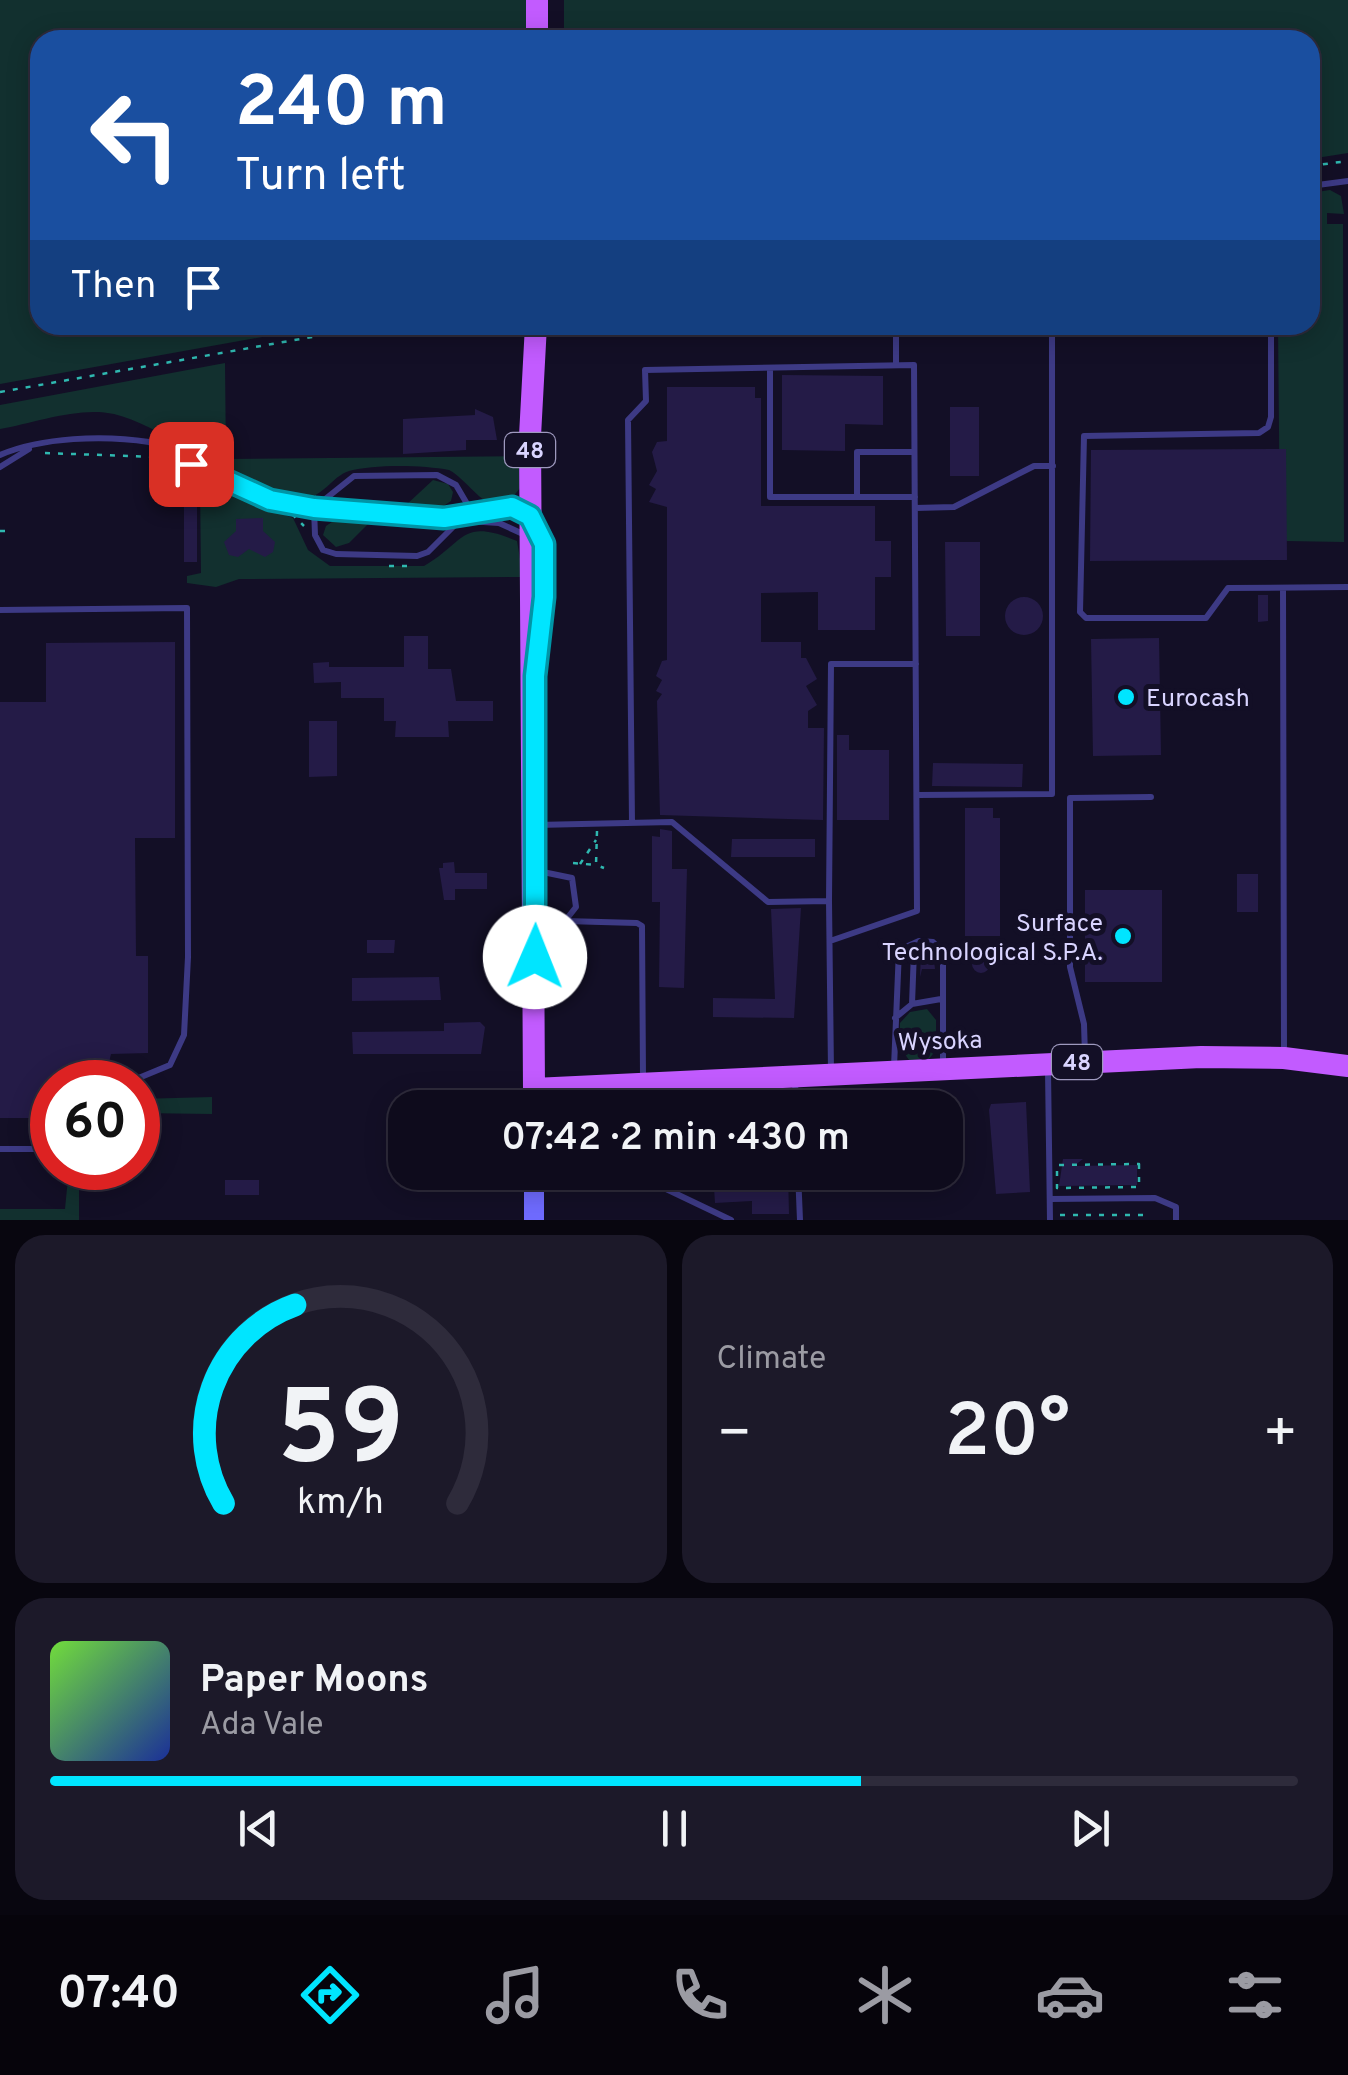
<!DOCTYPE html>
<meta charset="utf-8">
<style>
body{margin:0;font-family:Overpass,sans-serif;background:#1c1929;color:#f1f3f6;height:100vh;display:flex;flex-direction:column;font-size:38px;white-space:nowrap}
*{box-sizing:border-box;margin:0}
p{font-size:32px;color:#9b9ba3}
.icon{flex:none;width:55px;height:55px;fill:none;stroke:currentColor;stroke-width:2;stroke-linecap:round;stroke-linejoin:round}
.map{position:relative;height:1220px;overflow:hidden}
.details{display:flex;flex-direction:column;gap:15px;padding:15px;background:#08060f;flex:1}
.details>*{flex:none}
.hud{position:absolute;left:30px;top:30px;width:1290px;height:305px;border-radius:30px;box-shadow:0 5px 25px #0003,0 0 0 2px #2e2b3b;background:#1a4fa0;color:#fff;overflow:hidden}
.speed{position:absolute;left:30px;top:1060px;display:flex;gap:20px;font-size:50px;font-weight:700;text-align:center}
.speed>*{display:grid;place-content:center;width:130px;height:130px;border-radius:50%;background:#0e0b1c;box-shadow:0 5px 25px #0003,0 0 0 2px #2e2b3b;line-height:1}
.speed .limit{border:15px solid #d22;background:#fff;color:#111}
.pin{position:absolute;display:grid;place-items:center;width:85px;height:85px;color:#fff;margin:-42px;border-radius:20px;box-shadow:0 5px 15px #0006}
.me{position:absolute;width:110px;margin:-55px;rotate:1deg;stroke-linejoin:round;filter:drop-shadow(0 0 8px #0008)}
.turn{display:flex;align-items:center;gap:35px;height:210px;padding:0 40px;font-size:45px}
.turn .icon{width:130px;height:130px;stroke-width:2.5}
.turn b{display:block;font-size:70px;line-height:85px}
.then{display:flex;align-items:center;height:95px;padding:0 40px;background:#0003;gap:20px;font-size:38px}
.big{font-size:75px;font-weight:600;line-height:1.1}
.details .widget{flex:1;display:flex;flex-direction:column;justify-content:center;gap:15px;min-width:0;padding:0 35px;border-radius:30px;background:#1c1929}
.details .dial{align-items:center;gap:0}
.dial svg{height:260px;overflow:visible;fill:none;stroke:#2e2b3b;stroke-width:7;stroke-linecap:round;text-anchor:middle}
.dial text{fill:#f1f3f6;stroke:none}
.song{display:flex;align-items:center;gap:30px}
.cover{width:120px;height:120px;border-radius:15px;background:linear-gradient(135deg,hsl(100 70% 55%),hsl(230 70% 35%))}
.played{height:10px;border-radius:5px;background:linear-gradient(90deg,#00e5ff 65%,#2e2b3b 65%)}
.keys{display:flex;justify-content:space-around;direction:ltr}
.heat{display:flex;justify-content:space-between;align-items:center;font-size:55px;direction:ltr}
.details .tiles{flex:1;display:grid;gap:15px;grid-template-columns:1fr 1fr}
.widget:last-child{grid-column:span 2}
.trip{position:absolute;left:388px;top:1090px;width:575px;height:100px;border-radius:30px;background:#0e0b1c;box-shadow:0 5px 25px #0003,0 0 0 2px #2e2b3b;font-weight:600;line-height:100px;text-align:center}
.dock{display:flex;height:160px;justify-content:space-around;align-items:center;background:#06040b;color:#9b9ba3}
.dock .icon{width:70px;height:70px}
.dock .on{color:#00e5ff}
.dock b{font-size:45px;color:#f1f3f6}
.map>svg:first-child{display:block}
.green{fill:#12302f}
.building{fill:#241b47}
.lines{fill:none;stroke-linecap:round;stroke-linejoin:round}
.path{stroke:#2fb8b0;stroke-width:2.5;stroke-dasharray:5 8;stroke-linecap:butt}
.service{stroke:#3d3a85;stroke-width:6}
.secondary{stroke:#6f6bff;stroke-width:20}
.primary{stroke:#c25bff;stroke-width:22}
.route-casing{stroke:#0095a6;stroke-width:25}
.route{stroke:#00e5ff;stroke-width:18}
.poi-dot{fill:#00e5ff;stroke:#130f26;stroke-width:4}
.labels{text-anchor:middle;stroke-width:10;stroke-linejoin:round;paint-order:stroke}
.shield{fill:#130f26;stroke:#9e99be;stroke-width:2.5}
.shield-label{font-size:22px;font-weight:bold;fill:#d9d4ff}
.poi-label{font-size:25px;fill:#d9d4ff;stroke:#130f26;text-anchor:start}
.street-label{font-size:25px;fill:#d9d4ff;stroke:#130f26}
</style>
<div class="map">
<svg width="1348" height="1220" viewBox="0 0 1348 1220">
<rect width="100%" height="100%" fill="#130f26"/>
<!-- green -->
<path class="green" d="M0 0H527L526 40H40V325H329L0 384Z
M564 0H1348V153L1310 159V40H564Z
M1330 190 1341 196 1344 214 1327 213V224H1343L1344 542 1287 541 1280 536 1278 325H1310V193Z
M225 363 226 459 523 456 522 485C492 531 474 483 449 470 423 465 375 464 349 471 331 477 324 497 304 498 240 498 175 429 114 414 80 406 34 423 0 429V405Z
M433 480 448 484 453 492 451 501 442 507 405 506Z
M200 482 293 518 308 550 330 566H424C466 542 460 517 517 541L523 577 239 579 216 587 187 583V576L201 573Z
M335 520 369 523 349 543 336 547 323 535 326 526Z
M927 1009 936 1020V1050L929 1059 909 1060 900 1047V1023L910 1012Z
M212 1097V1114L138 1113V1099Z
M69 1168H113V1178L79 1179V1220H0V1209H65Z"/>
<!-- building -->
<path class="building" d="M782 375 883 376V425L845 424V451L782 450Z
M667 387H755V398H761V506H875V541H891V577H875V630H818V592L761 593V642H801V658H806L817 679 806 686 817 705 808 711V728H824L823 820 660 815 657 701 662 694 656 691 662 680 656 676 662 661 667 660V507L649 502 656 489 649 485 657 471 652 452 657 442 667 441Z
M950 407H979V476H950Z
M475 409 493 417 497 440H466V450L403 454V419L475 415Z
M1286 449 1287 560 1090 561 1091 450Z
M184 495H197V562H184Z
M263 518V531L275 542 273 552 265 557 249 549 238 557 229 555 224 542 236 531V519Z
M945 542H980V636H946Z
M1258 595H1268V621L1258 622Z
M1005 616a19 19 0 1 1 38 0a19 19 0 1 1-38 0Z
M404 636H428V669H451L456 701H493V721H448L449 737H395L396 721H384V698H341V682L314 683 313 663 329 662V667H404Z
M1159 638 1161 755 1093 756 1091 639Z
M175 642V838H135L136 956H148V1053L111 1054 106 1075 77 1076V1082H52V1118H0V702H46V643Z
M309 721H337V776L309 777Z
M837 735H849V750H889V820H837Z
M933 763 1023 764 1022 787 932 786Z
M965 808H993V818H1000V936H965Z
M660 829 672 831V869H687L684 988 659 987 660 902H652V836L660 837Z
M732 839H815V857H731Z
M454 862 455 873H487V889H455V900H444L439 868H443V863Z
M1237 874H1258V912H1237Z
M1085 890H1162V982H1085Z
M801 908 794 1018 713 1017V998L775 999 771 909Z
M367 940H395L394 953H367Z
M933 952 935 969H922L920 977 921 953Z
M972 964a9 9 0 1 1 18 0a9 9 0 1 1-18 0Z
M439 977 441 1000 352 1001V978Z
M480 1022 485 1027 481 1054H353L352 1032 444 1031V1023Z
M1026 1102 1030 1192 996 1194 989 1110 991 1104Z
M1063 1159H1083L1074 1166 1137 1165V1185L1059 1186Z
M690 1172H788L789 1214H752V1201L715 1203 714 1188 691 1189Z
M225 1180H259V1195H225Z"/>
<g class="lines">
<!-- path -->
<path class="path" d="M1310 166 1348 161
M0 392 380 325
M45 453 156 457
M163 460 246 501
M292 514 304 526
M0 531H10
M389 566H411
M597 831 596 865 604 868
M573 863 596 865
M580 864 596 840
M1139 1164V1187L1057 1188V1165Z
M1060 1215H1144"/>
<!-- service -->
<path class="service" d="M1310 186 1348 181
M896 325V365
M1271 325V417L1268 427 1259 433 1084 436 1080 612 1086 618H1206L1228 588 1348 587
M770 368V497H915
M0 455C42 437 104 435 149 442L269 500 374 515 499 523 523 534
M0 467 29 449
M857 497V452H914
M915 508 954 507 1034 466H1053
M456 516 512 507 526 513
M460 520 428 552 417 556 336 554 323 550 315 535 314 508 354 476 437 475 456 485 473 514
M1283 588 1284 1052
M0 610 187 608 188 957 184 1035 170 1065 129 1082
M918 795 1052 794V325
M632 823 628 420 646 401 645 370 914 365 917 911 830 941
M536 825 672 822 768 902 829 901 831 1072
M829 901 831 664H916
M565 921 637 923 642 926 643 1077
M537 929 565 921 576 907 572 878 538 871
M912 1004 914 951 919 942
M895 1018 912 1004 941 999
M1085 1055 1084 1024 1070 967V798L1151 797
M894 1067 899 950 919 941 933 942 943 952V1066
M1048 1070 1050 1220
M795 1080 796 1108
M678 1085V1108
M0 1149H52
M641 1172 643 1178 731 1220
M798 1172 800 1220
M1050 1199 1155 1198 1176 1207V1220"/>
<!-- secondary -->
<path class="secondary" d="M534 1220V1172"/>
<!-- primary -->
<path class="primary" d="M537 40V0
M536 325 530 436 534 1089 1201 1057 1284 1058 1348 1066"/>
</g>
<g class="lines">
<defs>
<path id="route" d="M191 464 270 500 314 508 444 518 512 507 530 516 544 544V597L535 676V957"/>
</defs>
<!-- route casing -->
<use href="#route" class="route-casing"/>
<!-- route -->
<use href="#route" class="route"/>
</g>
<!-- markers -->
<g class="poi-dot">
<circle cx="1126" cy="697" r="10"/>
<circle cx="1123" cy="936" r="10"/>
</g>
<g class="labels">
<!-- shield labels -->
<g class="shield">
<rect x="505" y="433" width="50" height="34" rx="8"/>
<rect x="1052" y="1045" width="50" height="34" rx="8"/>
</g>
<g class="shield-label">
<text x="530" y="458">48</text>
<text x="1077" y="1070">48</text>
</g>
<!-- poi labels -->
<g class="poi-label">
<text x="1146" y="706">Eurocash</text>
<text x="1103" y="931" text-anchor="end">Surface<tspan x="1103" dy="29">Technological S.P.A.</tspan></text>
</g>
<!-- street labels -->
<g class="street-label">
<text transform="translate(940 1040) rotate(-2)" y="9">Wysoka</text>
</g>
</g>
</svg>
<div class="speed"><div class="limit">60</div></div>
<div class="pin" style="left:191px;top:464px;background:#d93025"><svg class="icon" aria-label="arrive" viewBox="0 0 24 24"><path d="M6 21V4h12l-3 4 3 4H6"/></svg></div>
<svg class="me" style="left:535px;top:957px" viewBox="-20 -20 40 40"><circle r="19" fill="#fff"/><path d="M0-13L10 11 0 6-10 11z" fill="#00e5ff"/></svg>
<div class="trip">07:42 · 2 min · 430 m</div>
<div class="hud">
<div class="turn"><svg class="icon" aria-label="left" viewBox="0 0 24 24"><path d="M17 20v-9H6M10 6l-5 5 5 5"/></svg><div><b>240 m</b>Turn left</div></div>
<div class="then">Then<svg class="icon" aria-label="arrive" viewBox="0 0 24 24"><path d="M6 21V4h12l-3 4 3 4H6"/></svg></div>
</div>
</div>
<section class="details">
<div class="tiles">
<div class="widget dial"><svg viewBox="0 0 100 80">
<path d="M14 69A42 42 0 1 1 86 69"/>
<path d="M14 69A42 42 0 0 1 36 8" stroke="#00e5ff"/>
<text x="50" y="56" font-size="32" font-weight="700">59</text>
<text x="50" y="72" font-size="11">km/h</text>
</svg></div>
<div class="widget"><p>Climate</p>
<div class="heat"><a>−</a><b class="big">20°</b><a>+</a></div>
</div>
<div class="widget">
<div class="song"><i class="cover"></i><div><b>Paper Moons</b><p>Ada Vale</p></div></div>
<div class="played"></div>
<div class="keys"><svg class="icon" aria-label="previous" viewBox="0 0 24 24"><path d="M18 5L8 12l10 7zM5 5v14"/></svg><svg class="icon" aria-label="pause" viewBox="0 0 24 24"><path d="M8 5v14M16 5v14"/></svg><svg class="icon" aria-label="next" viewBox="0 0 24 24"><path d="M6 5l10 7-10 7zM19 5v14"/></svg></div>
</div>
</div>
</section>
<nav class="dock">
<b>07:40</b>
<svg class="icon on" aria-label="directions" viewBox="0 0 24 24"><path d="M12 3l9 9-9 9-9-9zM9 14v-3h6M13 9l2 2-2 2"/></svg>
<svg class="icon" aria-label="music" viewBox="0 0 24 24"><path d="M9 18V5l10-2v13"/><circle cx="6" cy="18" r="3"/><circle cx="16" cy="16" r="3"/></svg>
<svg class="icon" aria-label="phone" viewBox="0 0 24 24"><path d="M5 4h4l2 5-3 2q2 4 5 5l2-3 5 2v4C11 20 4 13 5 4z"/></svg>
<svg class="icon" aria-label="climate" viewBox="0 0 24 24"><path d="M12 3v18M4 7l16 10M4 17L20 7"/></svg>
<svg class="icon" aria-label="car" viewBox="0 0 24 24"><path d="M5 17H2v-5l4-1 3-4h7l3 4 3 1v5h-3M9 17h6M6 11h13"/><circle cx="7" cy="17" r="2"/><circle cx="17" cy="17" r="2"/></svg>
<svg class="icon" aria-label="filters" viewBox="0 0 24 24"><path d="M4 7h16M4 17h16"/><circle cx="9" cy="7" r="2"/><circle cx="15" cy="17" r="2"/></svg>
</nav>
